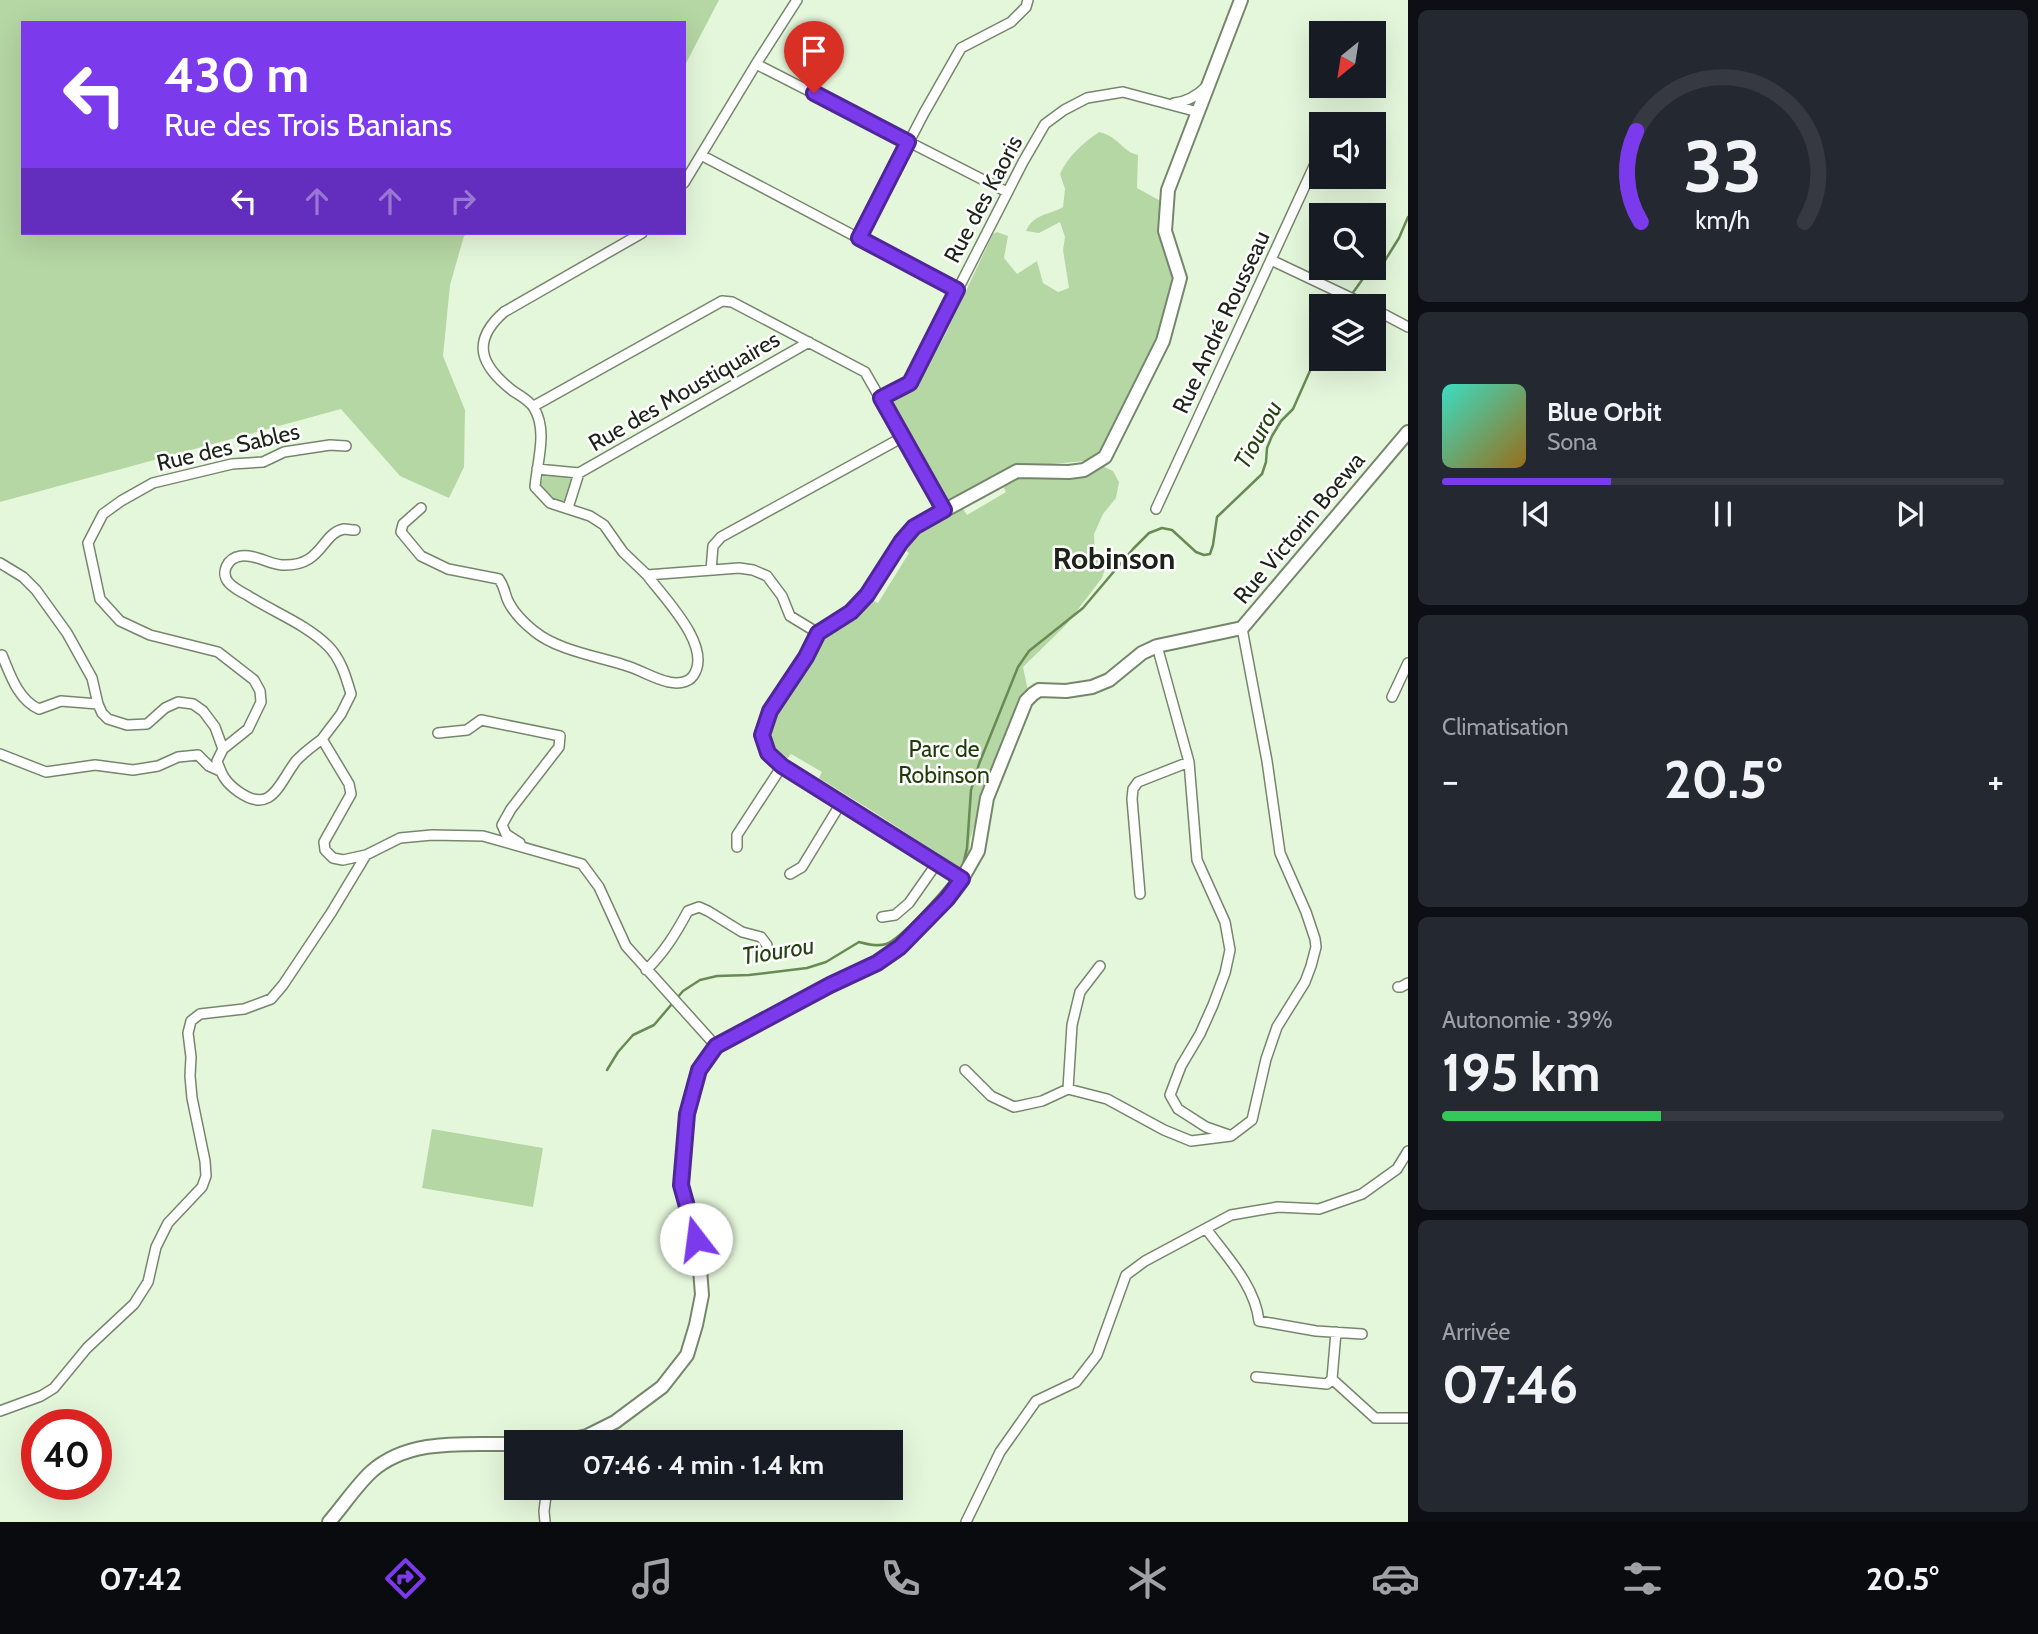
<!DOCTYPE html>
<html lang="fr">
<meta charset="utf-8">
<style>
body{margin:0;font-family:Cabin,sans-serif;background:#242831;color:#f1f3f6;height:100vh;display:flex;flex-direction:column;font-size:26px;white-space:nowrap}
*{box-sizing:border-box;margin:0}
p{font-size:23px;color:#9ea1a6}
.icon{flex:none;width:38px;height:38px;fill:none;stroke:currentColor;stroke-width:2;stroke-linecap:round;stroke-linejoin:round}
.map{position:relative;flex:1;overflow:hidden}
.side{display:flex;flex-direction:column;gap:10px;padding:10px;background:#0d0f14;width:630px}
.side>*{flex:none}
.top-card{position:absolute;left:21px;top:21px;width:665px;height:214px;border-radius:0px;box-shadow:0 7px 28px #0002;background:#7c3aed;color:#fff;overflow:hidden}
.needle{width:46px;rotate:210deg}
.tools{position:absolute;left:1309px;top:21px;display:grid;gap:14px}
.tools a{display:grid;place-items:center;width:77px;height:77px;border-radius:0px;background:#171b24;box-shadow:0 7px 28px #0002;font-size:35px}
.speed{position:absolute;left:21px;top:1409px;display:flex;gap:14px;font-size:35px;font-weight:700;text-align:center}
.speed>*{display:grid;place-content:center;width:91px;height:91px;border-radius:50%;background:#171b24;box-shadow:0 7px 28px #0002;line-height:1}
.speed .limit{border:10px solid #d22;background:#fff;color:#111}
.pin{position:absolute;display:grid;place-items:center;width:60px;height:60px;color:#fff;margin:-72px -30px;border-radius:50% 50% 50% 0;rotate:-45deg;box-shadow:0 0 7px #0007}
.pin .icon{rotate:45deg}
.me{position:absolute;width:77px;margin:-38px;rotate:345deg;stroke-linejoin:round;filter:drop-shadow(0 0 5px #0008)}
.turn{display:flex;align-items:center;gap:24px;height:147px;padding:0 28px;font-size:32px}
.turn .icon{width:91px;height:91px;stroke-width:2.5}
.turn b{display:block;font-size:49px;line-height:60px}
.lanes{display:flex;align-items:center;height:66px;padding:0 28px;background:#0003;justify-content:center;gap:35px;direction:ltr}
.lanes .off{opacity:.35}
.big{font-size:52px;font-weight:700;line-height:1.1}
.side .tile{flex:1;display:flex;flex-direction:column;justify-content:center;gap:10px;min-width:0;padding:0 24px;border-radius:10px;background:#242831}
.side .dial{align-items:center;gap:0}
.dial svg{height:182px;overflow:visible;fill:none;stroke:#363941;stroke-width:7;stroke-linecap:round;text-anchor:middle}
.dial text{fill:#f1f3f6;stroke:none}
.song{display:flex;align-items:center;gap:21px}
.cover{width:84px;height:84px;border-radius:10px;background:linear-gradient(135deg,hsl(170 70% 55%),hsl(40 70% 35%))}
.played{height:7px;border-radius:4px;background:linear-gradient(90deg,#7c3aed 30%,#363941 30%)}
.keys{display:flex;justify-content:space-around;direction:ltr}
.heat{display:flex;justify-content:space-between;align-items:center;font-size:38px;direction:ltr}
.charge{height:10px;border-radius:5px;background:linear-gradient(90deg,#34c759 39%,#363941 0)}
.trip{position:absolute;left:504px;top:1430px;width:399px;height:70px;border-radius:0px;background:#171b24;box-shadow:0 7px 28px #0002;font-weight:700;line-height:70px;text-align:center}
.menu{display:flex;height:112px;justify-content:space-around;align-items:center;background:#090b0e;color:#9ea1a6}
.menu .icon{width:49px;height:49px}
.menu .current{color:#7c3aed}
.menu b{font-size:32px;color:#f1f3f6}
main{display:flex;flex:1;min-height:0}
.map>svg:first-child{display:block}
.green{fill:#b5d7a3}
.lines{fill:none;stroke-linecap:round;stroke-linejoin:round}
.stream{stroke:#688a54;stroke-width:2.5}
.street-casing{stroke:#76866d;stroke-width:12}
.secondary-casing{stroke:#76866d;stroke-width:16}
.street{stroke:#fff;stroke-width:9}
.secondary{stroke:#fff;stroke-width:12}
.route-casing{stroke:#51269a;stroke-width:18}
.route{stroke:#7c3aed;stroke-width:12}
.labels{text-anchor:middle;stroke-width:5;stroke-linejoin:round;paint-order:stroke}
.street-label{font-size:23px;fill:#1c2218;stroke:#fff}
.park-label{font-size:23px;fill:#1e3c07;stroke:#fff}
.water-label{font-size:24px;font-style:italic;fill:#23410e;stroke:#fff}
.district-label{font-size:30px;font-weight:bold;fill:#1c2218;stroke:#fff}
</style>
<main>
<div class="map">
<svg width="1408" height="1522" viewBox="0 0 1408 1522">
<rect width="100%" height="100%" fill="#e5f7db"/>
<!-- green -->
<path class="green" d="M0 0H719L684 67V23H23V233H469L464 236 450 285 443 356 465 410 464 467 449 498 400 476 341 409 0 502Z
M1099 132C1120 137 1122 152 1138 155L1137 188 1164 203 1176 280 1160 334 1107 443 1098 454 1085 461 1019 467 1001 472 950 501 945 500 890 405 889 398 915 388 945 335 993 234 997 232 1008 236 1004 258 1017 274 1037 261 1043 283 1058 292 1069 288 1063 250 1065 237 1060 222 1039 233 1026 231C1033 214 1049 215 1063 207L1065 189 1060 174C1068 156 1083 143 1099 132Z
M1102 466 1113 471 1119 482 1116 498 1103 514 1094 534 1095 556 1105 569 1102 578 1066 625 1023 667 1028 691 987 784 970 840 969 857 963 870 874 812 819 778 822 772 791 754 787 759C772 749 769 742 769 724L826 635 836 628 854 620 870 599 878 603 909 553 905 550 904 545 912 534 961 506 967 515 1006 492 1001 483 1021 475 1091 469Z
M544 474C554 474 566 473 573 480L565 502C554 507 547 494 540 486Z
M432 1129 543 1148 533 1207 422 1188Z"/>
<g class="lines">
<!-- stream -->
<path class="stream" d="M1352 294 1367 273 1384 262 1399 238 1408 217
M958 871 963 865 967 848 971 790 979 764 1018 667 1029 651 1083 608 1133 549 1149 533 1162 528 1172 530 1196 552 1204 555 1210 554 1213 545 1217 517 1262 474 1266 462 1267 448 1272 436 1281 421 1293 409 1321 346
M607 1070 618 1052 633 1035 654 1025 683 991 700 980 717 976 749 975 807 968 826 962 859 942C867 944 877 947 886 944 901 939 941 893 952 879"/>
<defs>
<path id="street" d="M756 64 1007 192
M1174 103C1187 102 1197 96 1207 86
M701 155 957 290
M684 183 756 64 797 0
M642 233 504 312C470 342 481 366 513 391 519 395 530 401 534 408 548 431 537 462 535 487L550 503 590 516 604 525 623 552 647 575 739 568 753 570 767 576 782 596 790 616 818 633
M859 238 924 113 961 48 1011 22 1026 7 1028 0
M1271 260 1368 306
M1374 309 1408 327
M881 398 910 383 1023 162 1045 124 1064 110 1087 98 1123 92 1198 112
M534 406 722 301 732 302 865 372 944 510
M537 469 579 473 809 342
M421 508 403 524 401 532 421 556 448 569 499 579C506 589 504 594 509 603 515 614 525 624 534 631 557 650 596 656 624 665 639 669 654 679 669 682 677 684 688 683 693 676 714 647 663 597 647 575
M568 508 579 473
M1156 509 1321 151
M0 563 23 577 36 590 67 633 92 678 98 704 102 713 108 719 127 725 147 724 165 708 178 702 193 704 203 711 215 727 223 749 217 761C222 776 226 783 239 792 272 815 279 783 296 761 303 753 313 746 322 739L349 784 351 794 324 842 325 850 333 858 343 860 366 855 400 838 432 835 483 836 582 864 599 887 626 946 716 1046
M711 570 713 546 721 537 903 437
M1157 646 1189 762 1197 860 1225 922 1230 950 1225 973 1213 1005 1200 1034 1181 1066 1170 1095 1178 1109 1206 1127 1229 1135
M2 655C10 674 18 700 39 709L61 701 98 704
M1392 697 1408 663
M438 733 467 730 481 720 560 736 559 747 511 809 502 825 506 834 520 843
M322 739 341 714 351 694C346 677 341 659 328 646 306 624 273 612 247 595 241 592 234 588 229 583 220 573 227 558 241 556 255 554 269 564 282 565 323 567 321 533 344 529 347 529 351 530 355 530
M223 749 248 729 261 702 260 691 254 680 218 652 150 635 120 621 100 599 88 543 103 514 121 501 153 483 232 464 263 462 284 452 330 445 346 446
M0 754 46 772 95 765 133 770 158 766 178 757 198 755 209 766 220 771
M737 847V835L782 766
M790 874 802 867 841 803
M1140 894 1132 799 1133 789 1138 782 1189 762
M882 917 895 915 909 903 937 863
M646 970C664 953 676 933 688 911L699 907 708 911 742 932 761 937 767 945
M1398 987H1401L1408 983
M965 1070 991 1096 1014 1107 1042 1101 1068 1089 1107 1099 1164 1130 1191 1141 1231 1136 1252 1120 1266 1059 1277 1027 1305 982 1311 966 1316 947 1315 939 1306 912 1280 853 1267 761 1242 628
M1068 1089 1072 1025 1080 992 1100 966
M1207 1230C1227 1257 1255 1286 1259 1321L1316 1331 1362 1334
M1256 1377 1327 1384 1332 1379 1336 1332
M1332 1379 1375 1418H1408
M0 1411 41 1396 54 1388 87 1348 134 1304 148 1282 156 1247 168 1223 202 1187 206 1176 205 1161 192 1098 190 1076 191 1057 188 1033 191 1021 200 1014 244 1009 271 999 283 985 331 913 366 855
M545 1522 544 1511 547 1488
M966 1522 1000 1452 1036 1401 1076 1382 1097 1355 1126 1275 1145 1261 1231 1215 1278 1207 1319 1209 1362 1194 1397 1169 1408 1151"/>
<path id="secondary" d="M962 879 782 766 768 753 762 735 770 711 806 657 818 633 851 612 867 595 901 542 914 527 1017 471 1069 472 1084 470 1105 457 1163 341 1180 278 1165 231 1168 190 1241 0
M560 1442 587 1436 615 1422 662 1387 687 1355 696 1325 702 1295 698 1243 681 1185 687 1114 699 1070 716 1046 830 985 877 963 896 951 947 899 962 879 978 851 987 798 1026 701 1033 694 1039 690 1066 691 1092 687 1109 680 1142 653 1157 646 1242 628 1408 432
M329 1522C343 1506 356 1486 371 1472 410 1437 468 1445 516 1444"/>
</defs>
<!-- street casing -->
<use href="#street" class="street-casing"/>
<!-- secondary casing -->
<use href="#secondary" class="secondary-casing"/>
<!-- street -->
<use href="#street" class="street"/>
<!-- secondary -->
<use href="#secondary" class="secondary"/>
</g>
<g class="lines">
<defs>
<path id="route" d="M696 1239 681 1185 687 1114 699 1070 716 1046 830 985 877 963 900 947 947 899 962 879 782 766 768 753 762 735 770 711 806 657 818 633 851 612 867 595 901 542 914 527 944 510 881 398 910 383 957 290 859 238 908 142 814 93"/>
</defs>
<!-- route casing -->
<use href="#route" class="route-casing"/>
<!-- route -->
<use href="#route" class="route"/>
</g>
<g class="labels">
<!-- street labels -->
<g class="street-label">
<text transform="translate(983 199) rotate(-62)" y="8">Rue des Kaoris</text>
<text transform="translate(1221 322) rotate(-65)" y="8">Rue André Rousseau</text>
<text transform="translate(684 391) rotate(-30)" y="8">Rue des Moustiquaires</text>
<text transform="translate(228 447) rotate(-13)" y="8">Rue des Sables</text>
<text transform="translate(1299 528) rotate(-50)" y="8">Rue Victorin Boewa</text>
</g>
<!-- park labels -->
<g class="park-label">
<text x="944" y="757">Parc de<tspan x="944" dy="26">Robinson</tspan></text>
</g>
<!-- water labels -->
<g class="water-label">
<text transform="translate(1258 435) rotate(-61)" y="8">Tiourou</text>
<text transform="translate(778 951) rotate(-9)" y="8">Tiourou</text>
</g>
<!-- district labels -->
<g class="district-label">
<text x="1114" y="569">Robinson</text>
</g>
</g>
</svg>
<div class="tools">
<a><svg class="needle" viewBox="-14 -14 28 28"><path d="M0-13l5 13h-10z" fill="#e53935"/><path d="M0 13l5-13h-10z" fill="#9ea1a6"/></svg></a>
<a><svg class="icon" aria-label="sound" viewBox="0 0 24 24"><path d="M4 9h4l5-4v14l-5-4H4zM17 9q2 3 0 6"/></svg></a>
<a><svg class="icon" aria-label="search" viewBox="0 0 24 24"><circle cx="10" cy="10" r="6"/><path d="M15 15l6 6"/></svg></a>
<a><svg class="icon" aria-label="layers" viewBox="0 0 24 24"><path d="M12 4l9 5-9 5-9-5zM3 14l9 5 9-5"/></svg></a>
</div>
<div class="speed"><div class="limit">40</div></div>
<div class="pin" style="left:814px;top:93px;background:#d93025"><svg class="icon" aria-label="arrive" viewBox="0 0 24 24"><path d="M6 21V4h12l-3 4 3 4H6"/></svg></div>
<svg class="me" style="left:696px;top:1239px" viewBox="-20 -20 40 40"><circle r="19" fill="#fff"/><path d="M0-13L10 11 0 6-10 11z" fill="#7c3aed"/></svg>
<div class="trip">07:46 · 4 min · 1.4 km</div>
<div class="top-card">
<div class="turn"><svg class="icon" aria-label="left" viewBox="0 0 24 24"><path d="M17 20v-9H6M10 6l-5 5 5 5"/></svg><div><b>430 m</b>Rue des Trois Banians</div></div>
<div class="lanes"><svg class="icon" aria-label="left" viewBox="0 0 24 24"><path d="M17 20v-9H6M10 6l-5 5 5 5"/></svg><svg class="icon off" aria-label="ahead" viewBox="0 0 24 24"><path d="M12 20V5M6 11l6-6 6 6"/></svg><svg class="icon off" aria-label="ahead" viewBox="0 0 24 24"><path d="M12 20V5M6 11l6-6 6 6"/></svg><svg class="icon off" aria-label="right" viewBox="0 0 24 24"><path d="M7 20v-9h11M14 6l5 5-5 5"/></svg></div>
</div>
</div>
<section class="side">
<div class="tile dial"><svg viewBox="0 0 100 80">
<path d="M14 69A42 42 0 1 1 86 69"/>
<path d="M14 69A42 42 0 0 1 12 29" stroke="#7c3aed"/>
<text x="50" y="56" font-size="32" font-weight="700">33</text>
<text x="50" y="72" font-size="11">km/h</text>
</svg></div>
<div class="tile">
<div class="song"><i class="cover"></i><div><b>Blue Orbit</b><p>Sona</p></div></div>
<div class="played"></div>
<div class="keys"><svg class="icon" aria-label="previous" viewBox="0 0 24 24"><path d="M18 5L8 12l10 7zM5 5v14"/></svg><svg class="icon" aria-label="pause" viewBox="0 0 24 24"><path d="M8 5v14M16 5v14"/></svg><svg class="icon" aria-label="next" viewBox="0 0 24 24"><path d="M6 5l10 7-10 7zM19 5v14"/></svg></div>
</div>
<div class="tile"><p>Climatisation</p>
<div class="heat"><a>−</a><b class="big">20.5°</b><a>+</a></div>
</div>
<div class="tile"><p>Autonomie · 39%</p><b class="big">195 km</b><div class="charge"></div></div>
<div class="tile"><p>Arrivée</p><b class="big">07:46</b></div>
</section>
</main>
<nav class="menu">
<b>07:42</b>
<svg class="icon current" aria-label="directions" viewBox="0 0 24 24"><path d="M12 3l9 9-9 9-9-9zM9 14v-3h6M13 9l2 2-2 2"/></svg>
<svg class="icon" aria-label="music" viewBox="0 0 24 24"><path d="M9 18V5l10-2v13"/><circle cx="6" cy="18" r="3"/><circle cx="16" cy="16" r="3"/></svg>
<svg class="icon" aria-label="phone" viewBox="0 0 24 24"><path d="M5 4h4l2 5-3 2q2 4 5 5l2-3 5 2v4C11 20 4 13 5 4z"/></svg>
<svg class="icon" aria-label="climate" viewBox="0 0 24 24"><path d="M12 3v18M4 7l16 10M4 17L20 7"/></svg>
<svg class="icon" aria-label="car" viewBox="0 0 24 24"><path d="M5 17H2v-5l4-1 3-4h7l3 4 3 1v5h-3M9 17h6M6 11h13"/><circle cx="7" cy="17" r="2"/><circle cx="17" cy="17" r="2"/></svg>
<svg class="icon" aria-label="filters" viewBox="0 0 24 24"><path d="M4 7h16M4 17h16"/><circle cx="9" cy="7" r="2"/><circle cx="15" cy="17" r="2"/></svg>
<b>20.5°</b>
</nav>
